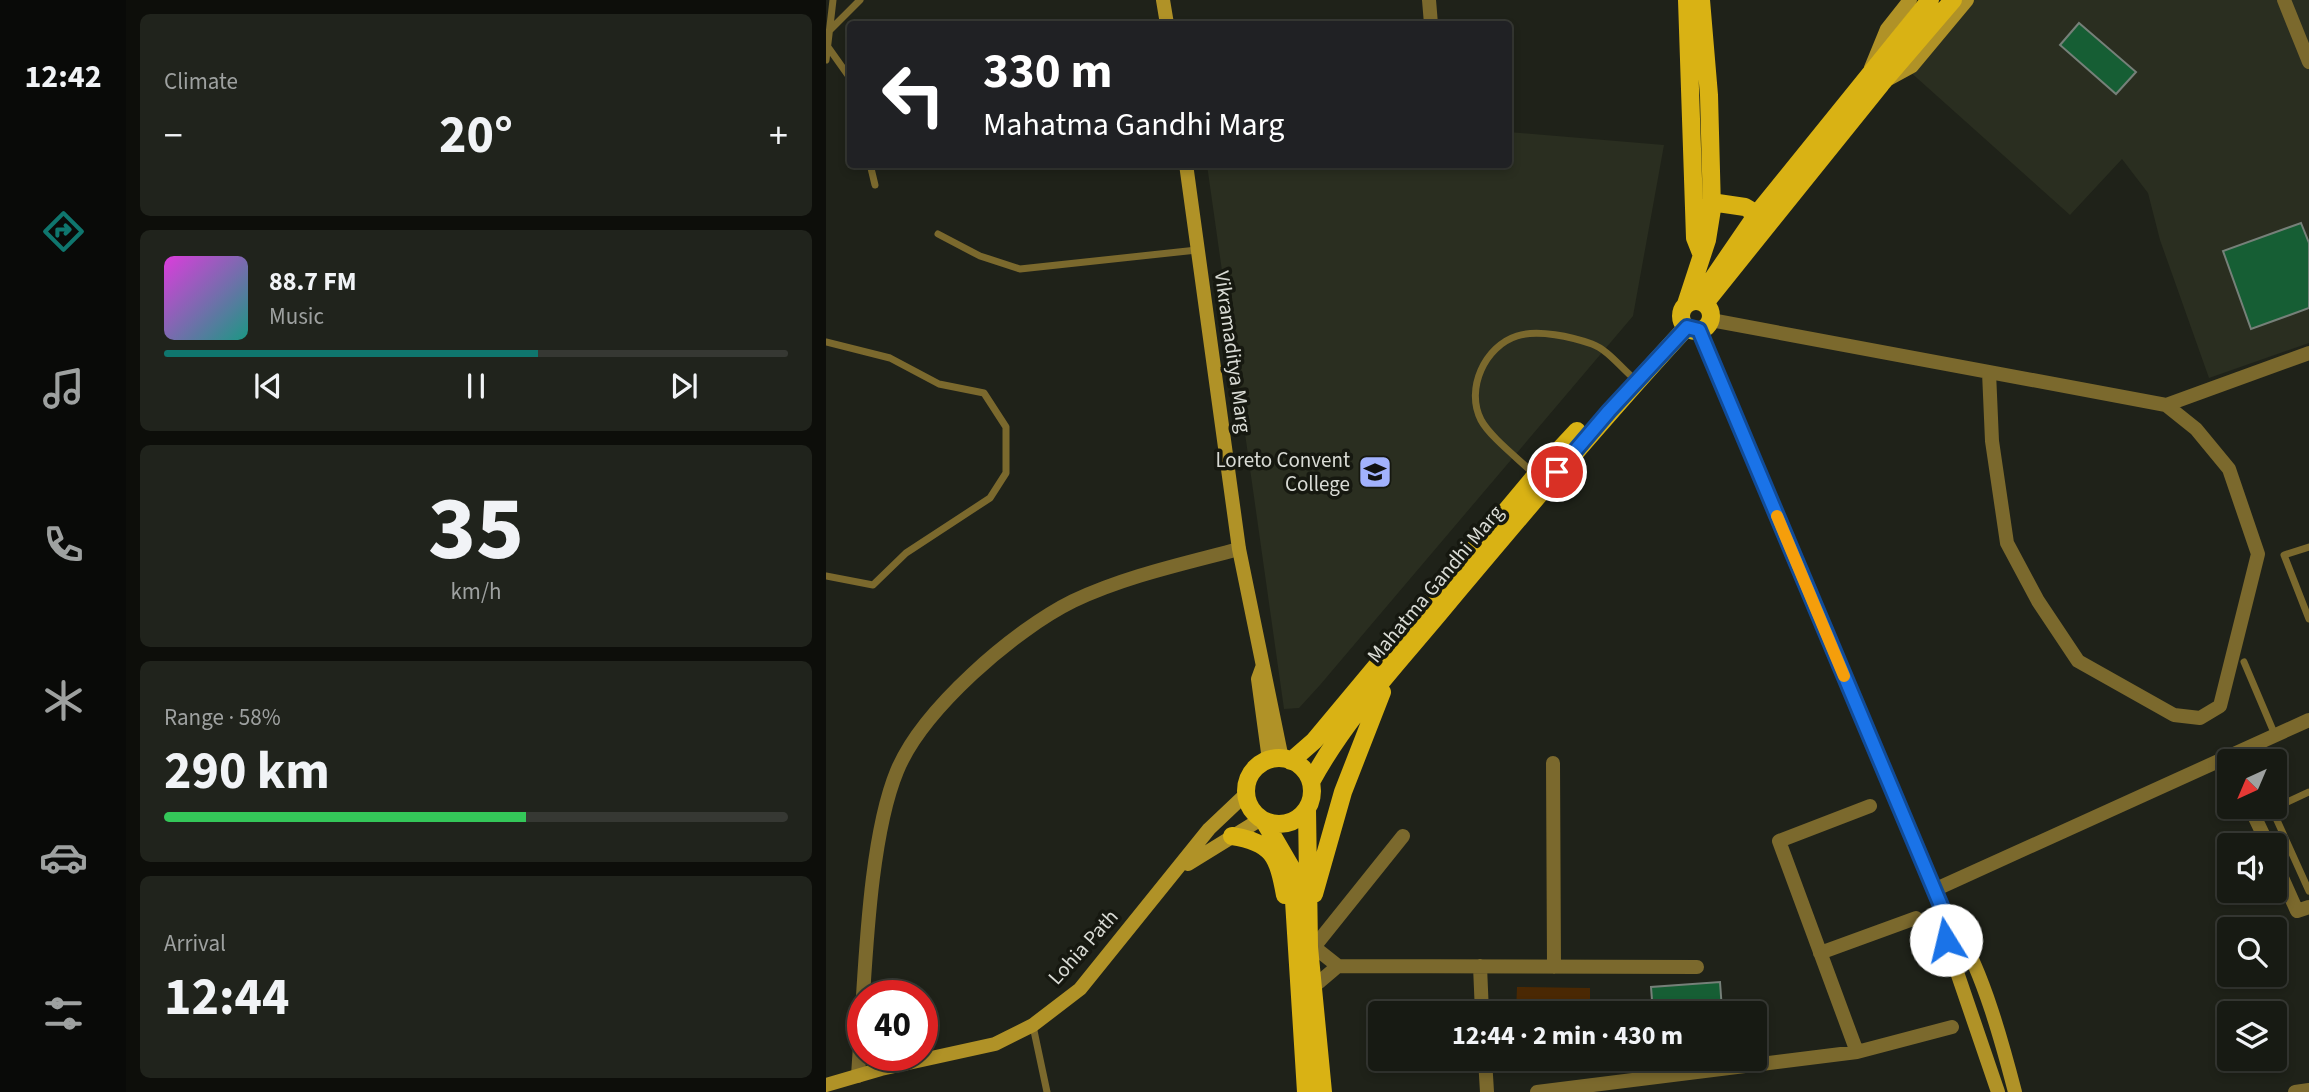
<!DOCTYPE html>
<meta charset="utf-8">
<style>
body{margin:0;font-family:"Source Sans 3",sans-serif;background:#20231c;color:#f1f3f6;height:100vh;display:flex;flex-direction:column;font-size:26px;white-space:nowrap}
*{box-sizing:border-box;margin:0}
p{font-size:23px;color:#9ea1a0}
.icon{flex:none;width:38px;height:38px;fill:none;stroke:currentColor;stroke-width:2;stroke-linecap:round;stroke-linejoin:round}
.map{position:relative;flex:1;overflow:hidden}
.side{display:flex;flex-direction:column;gap:14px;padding:14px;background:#0d0e0a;width:700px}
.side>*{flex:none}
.top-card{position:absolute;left:21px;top:21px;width:665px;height:147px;border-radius:7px;box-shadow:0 4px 10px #0003,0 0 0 2px #363833;background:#202124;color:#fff;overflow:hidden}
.needle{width:46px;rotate:224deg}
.tools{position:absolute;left:1391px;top:749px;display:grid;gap:14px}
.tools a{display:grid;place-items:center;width:70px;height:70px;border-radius:7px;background:#171a13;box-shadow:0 4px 10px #0003,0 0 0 2px #363833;font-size:35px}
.speed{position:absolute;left:21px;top:980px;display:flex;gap:14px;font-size:35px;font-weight:700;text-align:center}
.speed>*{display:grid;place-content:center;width:91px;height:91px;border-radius:50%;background:#171a13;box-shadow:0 4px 10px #0003,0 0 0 2px #363833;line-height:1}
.speed .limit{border:10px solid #d22;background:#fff;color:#111}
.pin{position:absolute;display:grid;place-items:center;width:60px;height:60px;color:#fff;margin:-30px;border:4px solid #fff;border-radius:50%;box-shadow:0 2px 7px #0007}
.me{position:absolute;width:77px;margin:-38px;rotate:351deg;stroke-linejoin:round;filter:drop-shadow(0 0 5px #0008)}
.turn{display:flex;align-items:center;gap:24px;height:147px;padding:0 21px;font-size:32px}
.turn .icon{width:91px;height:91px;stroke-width:2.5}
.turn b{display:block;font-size:49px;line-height:60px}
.big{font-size:52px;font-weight:700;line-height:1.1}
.side .widget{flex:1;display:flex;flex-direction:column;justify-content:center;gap:10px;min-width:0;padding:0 24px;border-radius:10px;background:#20231c}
.side .dial{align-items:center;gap:0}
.dial b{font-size:91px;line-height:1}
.song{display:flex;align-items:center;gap:21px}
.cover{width:84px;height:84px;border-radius:10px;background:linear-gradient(135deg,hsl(300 70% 55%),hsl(170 70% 35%))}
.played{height:7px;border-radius:4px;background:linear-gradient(90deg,#0f766e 60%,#363833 60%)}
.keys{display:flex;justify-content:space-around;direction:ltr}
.heat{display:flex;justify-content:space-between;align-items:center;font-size:38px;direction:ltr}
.charge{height:10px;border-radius:5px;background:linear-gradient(90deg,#34c759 58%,#363833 0)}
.trip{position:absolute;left:542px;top:1001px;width:399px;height:70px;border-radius:7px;background:#171a13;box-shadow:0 4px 10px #0003,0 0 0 2px #363833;font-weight:700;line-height:70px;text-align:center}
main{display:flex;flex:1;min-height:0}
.tabs{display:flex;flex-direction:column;width:126px;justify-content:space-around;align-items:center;background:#090a08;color:#9ea1a0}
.tabs .icon{width:49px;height:49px}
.tabs .selected{color:#0f766e}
.tabs b{font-size:32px;color:#f1f3f6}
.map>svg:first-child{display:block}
.built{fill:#2a2e20}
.green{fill:#4a2803}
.building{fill:#165e34;stroke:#768079;stroke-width:2}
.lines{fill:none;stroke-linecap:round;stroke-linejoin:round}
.lane{stroke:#7b692d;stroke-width:7}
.street{stroke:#7b692d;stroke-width:14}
.secondary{stroke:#b09227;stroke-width:14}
.primary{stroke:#d9b214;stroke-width:18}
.route-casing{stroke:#114b97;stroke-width:18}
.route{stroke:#1a73e8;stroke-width:12}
.slow{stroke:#f59e0b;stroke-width:12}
.labels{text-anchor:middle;stroke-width:7;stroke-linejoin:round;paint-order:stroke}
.street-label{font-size:21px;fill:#d9dbd5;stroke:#161810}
.poi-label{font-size:21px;fill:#d9dbd5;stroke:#161810;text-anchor:end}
</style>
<main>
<nav class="tabs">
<b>12:42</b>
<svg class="icon selected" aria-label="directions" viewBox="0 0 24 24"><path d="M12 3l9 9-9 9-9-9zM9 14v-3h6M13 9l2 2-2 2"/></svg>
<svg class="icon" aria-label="music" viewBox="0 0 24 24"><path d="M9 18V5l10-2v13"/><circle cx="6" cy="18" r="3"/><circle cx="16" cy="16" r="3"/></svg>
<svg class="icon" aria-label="phone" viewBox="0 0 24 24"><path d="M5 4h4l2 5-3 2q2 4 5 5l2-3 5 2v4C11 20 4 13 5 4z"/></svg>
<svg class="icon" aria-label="climate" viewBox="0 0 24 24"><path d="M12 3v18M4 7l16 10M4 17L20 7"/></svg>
<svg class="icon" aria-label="car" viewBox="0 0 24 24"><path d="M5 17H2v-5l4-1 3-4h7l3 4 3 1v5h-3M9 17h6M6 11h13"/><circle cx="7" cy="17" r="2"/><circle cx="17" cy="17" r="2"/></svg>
<svg class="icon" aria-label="filters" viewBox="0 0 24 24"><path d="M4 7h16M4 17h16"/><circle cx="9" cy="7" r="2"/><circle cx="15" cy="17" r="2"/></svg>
</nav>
<section class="side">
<div class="widget"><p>Climate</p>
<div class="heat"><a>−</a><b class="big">20°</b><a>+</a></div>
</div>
<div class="widget">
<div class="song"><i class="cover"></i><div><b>88.7 FM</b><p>Music</p></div></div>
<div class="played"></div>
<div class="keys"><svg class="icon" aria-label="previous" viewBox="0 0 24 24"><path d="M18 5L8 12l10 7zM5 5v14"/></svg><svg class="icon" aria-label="pause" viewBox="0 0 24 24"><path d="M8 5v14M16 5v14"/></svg><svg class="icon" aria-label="next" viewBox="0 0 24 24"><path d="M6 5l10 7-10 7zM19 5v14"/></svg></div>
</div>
<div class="widget dial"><b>35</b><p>km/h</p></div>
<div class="widget"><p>Range · 58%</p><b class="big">290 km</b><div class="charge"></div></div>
<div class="widget"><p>Arrival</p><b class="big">12:44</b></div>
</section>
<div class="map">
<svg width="1483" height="1092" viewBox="0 0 1483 1092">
<rect width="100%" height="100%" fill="#1f2219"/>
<!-- built -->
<path class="built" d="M1147 0H1483V343L1383 378 1334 240 1322 193 1296 159 1244 215 1082 70Z
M683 132 838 145 807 316 494 685 473 708 458 709 381 165 682 164Z"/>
<!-- green -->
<path class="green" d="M691 987 764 988V1013H690Z"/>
<!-- building -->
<path class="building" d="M1253 23 1310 72 1290 94 1234 45Z
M1475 223 1483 243V308L1425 329 1397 251Z
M894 982 896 1010 827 1013 825 987Z"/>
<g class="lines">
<!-- lane -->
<path class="lane" d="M3 31 34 0
M2 47 24 78
M0 60 7 0
M44 164 49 185
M112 234 154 256 194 269 371 250
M0 342 64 358 113 384 158 393 180 427V473L164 498 80 553 47 585 0 576
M708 474C694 460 664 437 655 420 639 389 659 346 691 336 712 329 746 337 766 344 780 349 793 365 804 375
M1483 547 1458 555 1483 619
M1418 662 1449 735
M1445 807 1483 891
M1446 809 1483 792
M207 1026 221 1092"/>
<!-- street -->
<path class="street" d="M603 0 605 24
M1458 0 1483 62
M885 320 1340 405 1370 429 1403 469 1432 554 1394 706 1374 718 1348 715 1252 661 1212 601 1181 543 1166 441 1163 372
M1340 405 1483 353
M727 763 728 967
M1424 807 1442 845
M1449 862 1471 911 1483 907
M1108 890 1483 720
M483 947H488L512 966 492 983 487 984
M488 947 577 836
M994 953 1090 918
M512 966 871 967
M654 966 656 1013
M37 996C41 932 47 829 71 771 96 710 188 630 247 601 300 576 357 564 413 549
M1031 1052 953 841 1044 806
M659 1059 661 1092
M32 1076 37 999
M711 1092 1031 1052 1126 1027
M1469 1092 1483 1090"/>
<!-- secondary -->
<path class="secondary" d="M337 0 341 24
M1045 68 1061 29 1084 0
M1064 78 1086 66 1141 0
M360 164 413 549 456 759
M873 330 1108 890C1115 908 1122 917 1132 933 1157 972 1177 1046 1189 1092
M436 668 432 679 443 760
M362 864 435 819
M1121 920 1120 940 1172 1092
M0 1085 55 1069 169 1044 207 1025 254 989 383 829 421 793"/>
<!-- primary -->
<path class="primary" d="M861 0 869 238 875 253
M885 202 919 207 931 214
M879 290 931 214 1104 0
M855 316a15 15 0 1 1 30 0a15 15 0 1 1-30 0Z
M879 303 1055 84 1127 0
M860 304 881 240 886 209 883 95 875 0
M420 791a33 33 0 1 1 66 0a33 33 0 1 1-66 0Z
M465 761 488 741 710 475 751 431
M485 782C520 717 573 662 620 605 699 511 778 417 861 327
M481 809 483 947 497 1092
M438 821 466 869 480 1092
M406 836C447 842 452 857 459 895
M488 894 517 792 556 692"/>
</g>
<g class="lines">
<defs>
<path id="route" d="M731 472 783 411 861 327 873 330 1121 920 1120 940"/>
</defs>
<!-- route casing -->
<use href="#route" class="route-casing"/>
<!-- route -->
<use href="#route" class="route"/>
<!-- slow -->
<path class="slow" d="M951 516 1018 676"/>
</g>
<!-- icons -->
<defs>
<symbol id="university-square" viewBox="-11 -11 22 22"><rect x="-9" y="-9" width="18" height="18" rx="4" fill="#a2b2fd" stroke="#161810"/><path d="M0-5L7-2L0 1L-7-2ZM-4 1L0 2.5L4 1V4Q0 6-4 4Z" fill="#111"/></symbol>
</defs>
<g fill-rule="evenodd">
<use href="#university-square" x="530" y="453" width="38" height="38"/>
</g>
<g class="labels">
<!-- street labels -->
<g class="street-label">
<text transform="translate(407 352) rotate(82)" y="7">Vikramaditya Marg</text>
<text transform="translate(609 584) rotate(-50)" y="7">Mahatma Gandhi Marg</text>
<text transform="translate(257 947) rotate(-48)" y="7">Lohia Path</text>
</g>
<!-- poi labels -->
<g class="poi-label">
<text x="524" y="467">Loreto Convent<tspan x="524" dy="24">College</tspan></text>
</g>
</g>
</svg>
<div class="tools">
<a><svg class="needle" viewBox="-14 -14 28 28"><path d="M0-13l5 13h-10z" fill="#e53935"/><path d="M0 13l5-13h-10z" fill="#9ea1a0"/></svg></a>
<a><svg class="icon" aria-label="sound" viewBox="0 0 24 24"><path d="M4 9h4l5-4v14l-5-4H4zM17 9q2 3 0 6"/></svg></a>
<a><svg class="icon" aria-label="search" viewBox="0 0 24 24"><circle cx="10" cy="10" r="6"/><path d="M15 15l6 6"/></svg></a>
<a><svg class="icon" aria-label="layers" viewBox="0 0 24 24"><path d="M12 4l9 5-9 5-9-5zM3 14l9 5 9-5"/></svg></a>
</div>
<div class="speed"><div class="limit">40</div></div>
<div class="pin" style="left:731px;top:472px;background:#d93025"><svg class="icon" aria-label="arrive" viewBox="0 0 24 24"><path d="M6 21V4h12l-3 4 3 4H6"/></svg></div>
<svg class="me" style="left:1120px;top:940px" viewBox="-20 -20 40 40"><circle r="19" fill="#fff"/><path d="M0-13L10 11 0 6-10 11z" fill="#1a73e8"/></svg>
<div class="trip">12:44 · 2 min · 430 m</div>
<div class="top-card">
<div class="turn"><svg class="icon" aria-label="left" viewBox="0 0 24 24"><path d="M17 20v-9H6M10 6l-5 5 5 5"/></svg><div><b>330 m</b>Mahatma Gandhi Marg</div></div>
</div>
</div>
</main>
